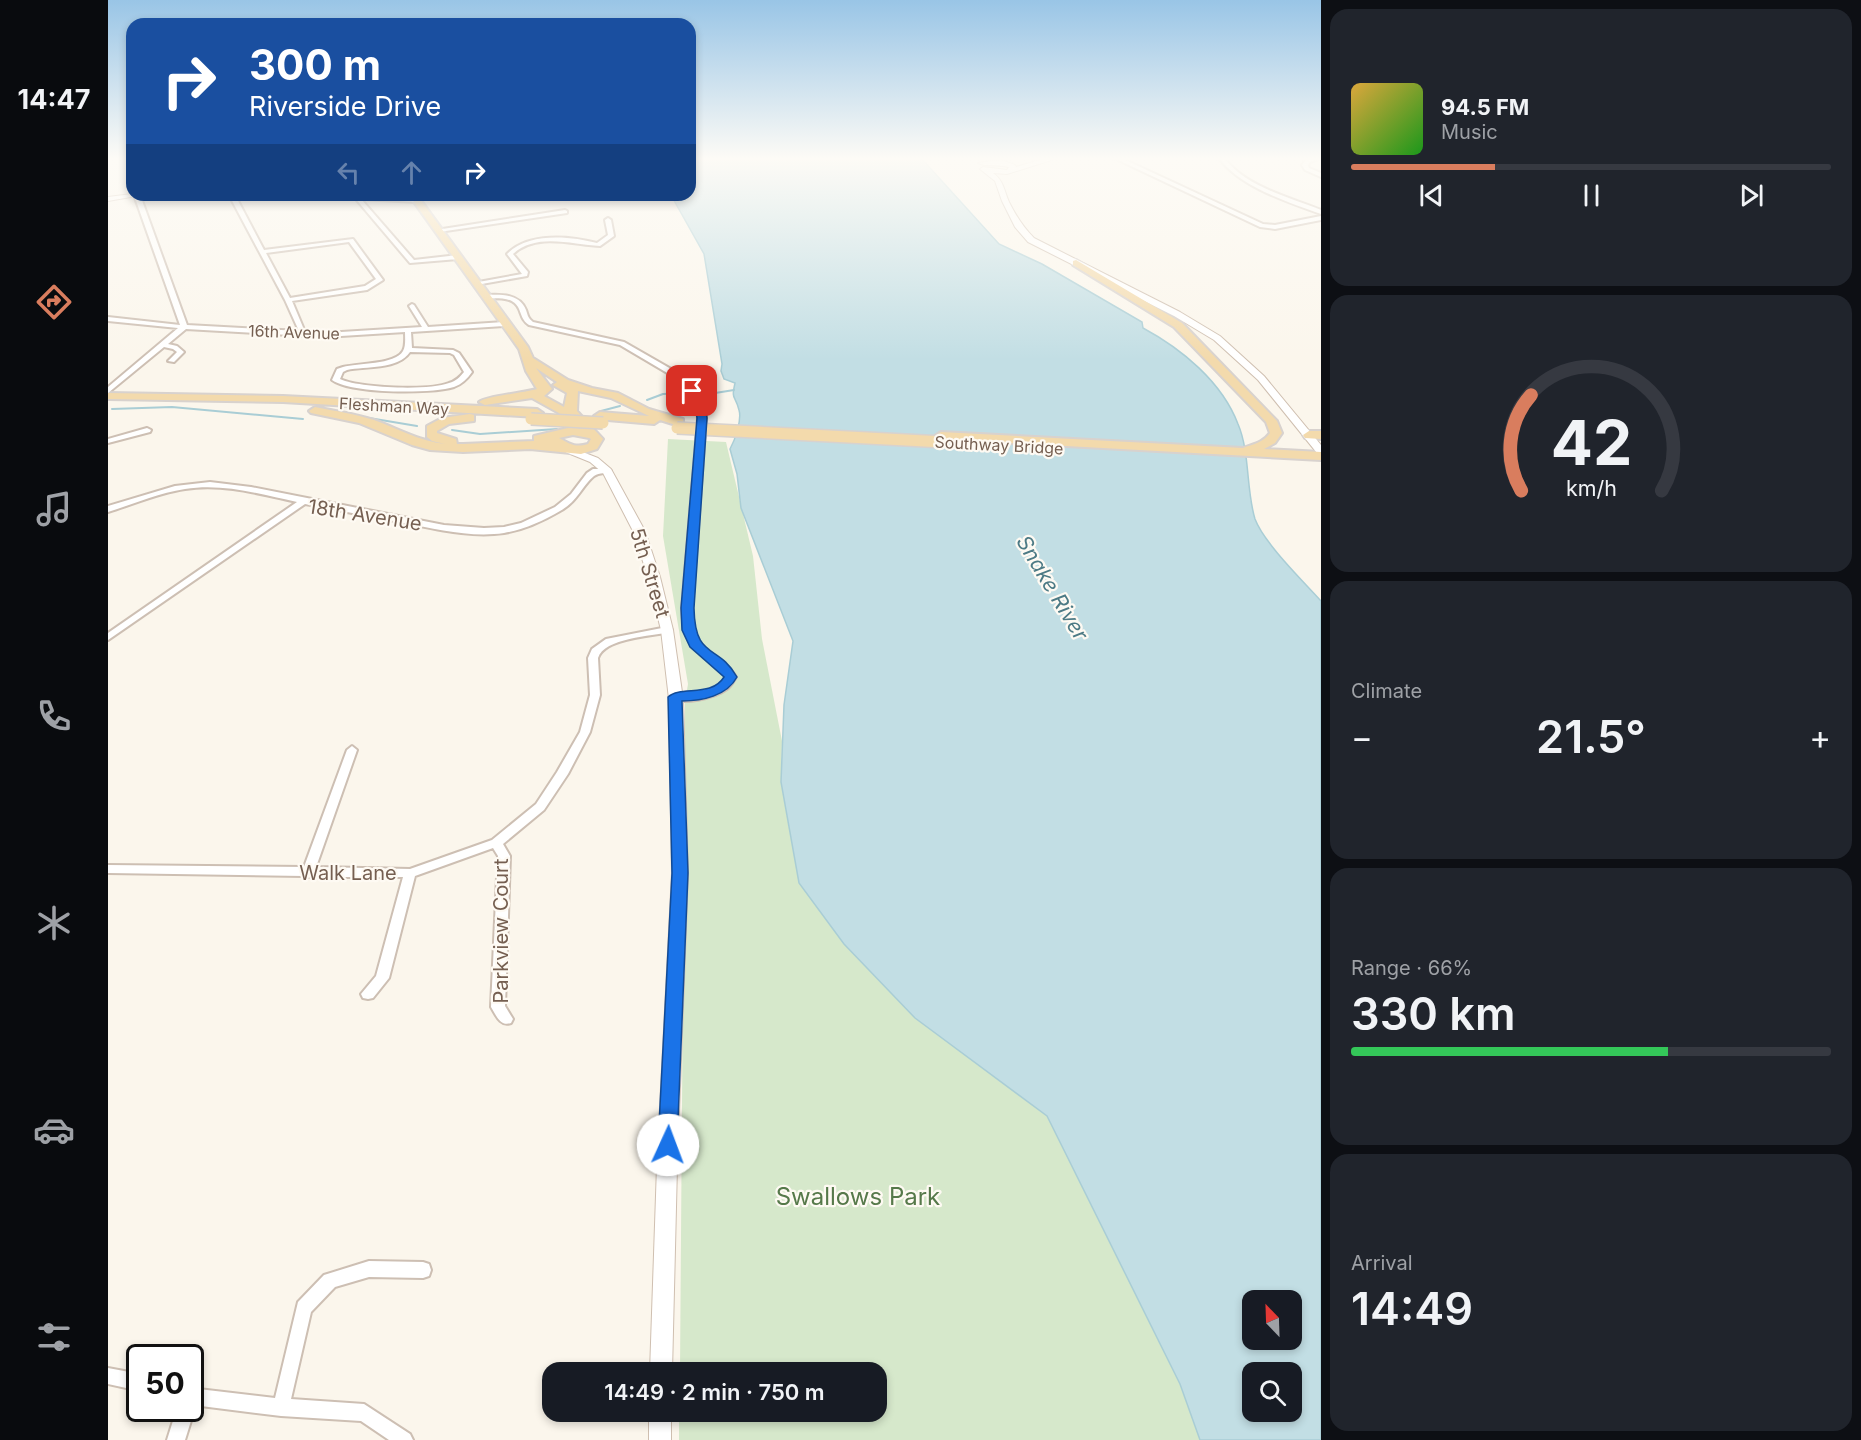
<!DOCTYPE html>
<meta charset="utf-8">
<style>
body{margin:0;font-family:Inter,sans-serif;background:#20242c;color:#f1f3f6;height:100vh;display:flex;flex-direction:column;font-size:22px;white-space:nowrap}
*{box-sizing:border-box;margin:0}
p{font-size:20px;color:#9ea1a6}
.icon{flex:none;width:33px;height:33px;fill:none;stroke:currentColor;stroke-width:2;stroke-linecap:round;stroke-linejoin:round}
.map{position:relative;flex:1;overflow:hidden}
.side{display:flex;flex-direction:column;gap:9px;padding:9px;background:#0d0f14;width:540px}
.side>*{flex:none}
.banner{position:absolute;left:18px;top:18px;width:570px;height:183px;border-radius:18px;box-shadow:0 3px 9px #0003;background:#1a4fa0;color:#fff;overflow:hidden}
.needle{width:39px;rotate:337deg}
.buttons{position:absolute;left:1134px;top:1290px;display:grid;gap:12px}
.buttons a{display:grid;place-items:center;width:60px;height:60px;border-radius:12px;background:#171b24;box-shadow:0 3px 9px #0003;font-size:30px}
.speed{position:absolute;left:18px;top:1344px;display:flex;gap:12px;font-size:30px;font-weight:700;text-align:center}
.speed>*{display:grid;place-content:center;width:78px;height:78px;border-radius:50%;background:#171b24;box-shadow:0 3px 9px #0003;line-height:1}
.speed .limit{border:3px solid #111;border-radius:9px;background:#fff;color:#111}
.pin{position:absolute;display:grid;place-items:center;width:51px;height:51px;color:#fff;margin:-26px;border-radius:12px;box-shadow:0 3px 9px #0006}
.me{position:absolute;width:66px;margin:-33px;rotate:2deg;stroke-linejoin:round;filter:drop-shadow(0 0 4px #0008)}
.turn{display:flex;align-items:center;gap:21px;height:126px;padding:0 24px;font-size:27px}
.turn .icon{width:78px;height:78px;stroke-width:2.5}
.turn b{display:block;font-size:42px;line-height:51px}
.lanes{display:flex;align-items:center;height:57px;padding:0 24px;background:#0003;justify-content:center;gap:30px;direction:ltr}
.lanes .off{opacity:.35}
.big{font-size:45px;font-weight:600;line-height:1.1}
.side .card{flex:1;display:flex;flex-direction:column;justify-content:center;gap:9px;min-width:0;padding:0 21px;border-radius:18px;background:#20242c}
.side .dial{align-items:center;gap:0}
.dial svg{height:156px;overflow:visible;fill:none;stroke:#363941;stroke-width:7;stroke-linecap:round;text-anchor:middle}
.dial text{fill:#f1f3f6;stroke:none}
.song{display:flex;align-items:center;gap:18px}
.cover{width:72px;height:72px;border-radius:9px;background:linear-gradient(135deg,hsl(40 70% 55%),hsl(120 70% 35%))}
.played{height:6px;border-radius:3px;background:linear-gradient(90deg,#d97d5e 30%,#363941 30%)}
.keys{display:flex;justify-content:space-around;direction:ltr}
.heat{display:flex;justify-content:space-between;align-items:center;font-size:33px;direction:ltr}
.charge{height:9px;border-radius:4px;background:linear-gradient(90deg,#34c759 66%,#363941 0)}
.trip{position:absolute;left:434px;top:1362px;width:345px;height:60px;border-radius:18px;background:#171b24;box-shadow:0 3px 9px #0003;font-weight:600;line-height:60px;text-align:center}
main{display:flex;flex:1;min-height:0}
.dock{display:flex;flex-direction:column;width:108px;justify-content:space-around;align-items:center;background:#090b0e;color:#9ea1a6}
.dock .icon{width:42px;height:42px}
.dock .on{color:#d97d5e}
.dock b{font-size:27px;color:#f1f3f6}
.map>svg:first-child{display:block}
.green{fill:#d6e8cb}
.water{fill:#c2dee4;stroke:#a9cdd5;stroke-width:1.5;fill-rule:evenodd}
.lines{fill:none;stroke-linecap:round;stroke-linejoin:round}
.stream{stroke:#a9cdd5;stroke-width:2}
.minor-casing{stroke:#cdbfb3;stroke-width:4}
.secondary-casing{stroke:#cfbfb0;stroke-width:2}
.primary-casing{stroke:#d8d2ce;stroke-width:4}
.minor{fill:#fff;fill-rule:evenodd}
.secondary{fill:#fff;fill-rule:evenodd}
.primary{fill:#f3daac;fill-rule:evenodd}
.primary-bridge-casing{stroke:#d8d2ce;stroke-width:14;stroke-linecap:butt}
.primary-bridge{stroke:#f3daac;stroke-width:11}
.route{fill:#1a73e8;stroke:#114b97;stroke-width:1.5}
.labels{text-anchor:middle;stroke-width:4.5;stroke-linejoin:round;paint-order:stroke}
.far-street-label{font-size:16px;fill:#755f51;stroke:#fefaf3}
.street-label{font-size:20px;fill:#755f51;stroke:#fefaf3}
.water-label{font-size:21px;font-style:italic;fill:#4c7a85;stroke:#fefaf3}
.near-park-label{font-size:24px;fill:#56794a;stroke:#fefaf3}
</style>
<main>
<nav class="dock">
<b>14:47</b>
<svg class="icon on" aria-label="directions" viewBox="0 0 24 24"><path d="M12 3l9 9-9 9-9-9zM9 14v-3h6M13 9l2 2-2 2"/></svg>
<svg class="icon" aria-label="music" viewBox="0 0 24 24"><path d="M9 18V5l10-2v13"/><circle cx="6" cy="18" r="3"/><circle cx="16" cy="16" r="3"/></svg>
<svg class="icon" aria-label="phone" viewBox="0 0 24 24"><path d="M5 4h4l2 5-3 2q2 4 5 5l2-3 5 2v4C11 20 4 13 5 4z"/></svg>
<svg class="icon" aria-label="climate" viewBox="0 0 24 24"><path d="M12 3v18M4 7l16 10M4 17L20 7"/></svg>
<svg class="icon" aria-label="car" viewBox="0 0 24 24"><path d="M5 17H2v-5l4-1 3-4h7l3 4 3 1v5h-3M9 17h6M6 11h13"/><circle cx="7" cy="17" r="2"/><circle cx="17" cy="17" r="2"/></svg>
<svg class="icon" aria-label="filters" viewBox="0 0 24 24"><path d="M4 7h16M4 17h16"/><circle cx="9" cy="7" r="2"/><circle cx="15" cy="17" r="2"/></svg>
</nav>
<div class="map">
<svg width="1213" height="1440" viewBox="0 0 1213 1440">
<rect width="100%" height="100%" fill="#fbf6ec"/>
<!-- green -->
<path class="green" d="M560 439 618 442 645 556 654 639 674 741 673 783 691 883 807 1018 939 1116 1072 1384 1092 1440H571V1412H768V1372H572L577 702 580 684 555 536Z"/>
<!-- water -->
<path class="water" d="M582 158H813L891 244 934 264 1034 322 1035 328C1074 349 1114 382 1130 424 1142 452 1138 490 1147 519 1156 543 1195 581 1213 601V1440H1092L1072 1384 939 1116 807 1018 736 944 691 883 673 782 676 705 685 641 633 508 629 474 622 449C627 440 634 420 631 410 627 394 623 401 627 383L616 379 613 371 614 364 596 254 563 195H582ZM1144 1300H1184V1340H1144ZM1144 1372H1184V1412H1144Z"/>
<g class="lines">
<!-- stream -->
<path class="stream" d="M588 393 601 394 626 390
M539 400 555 394 581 393
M4 409 64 407 195 419
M493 411 512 406
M255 417 309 426
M344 430 372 434 449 429"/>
<defs>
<path id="minor" d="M19 158H24V174L21 172Z
M1006 158H1013L1155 224 1167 225 1213 216V220L1167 229 1152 227Z
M1111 158H1116C1138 187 1181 197 1213 210V214C1180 202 1132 187 1111 158Z
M1205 158H1213L1202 162 1200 165 1201 168 1213 173V177L1197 170 1194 165 1198 160Z
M26 195H32L79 325 191 331 177 300 121 195H127L156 250 245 239 275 280 259 290 184 301 197 332 217 333 314 327 301 306 304 304 306 305 320 327 396 322 399 324 396 326 303 332 304 348 345 350 351 353 364 372C359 379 354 384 346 387 323 394 243 394 224 380L229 369 235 367C249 363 287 365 295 351 298 346 297 338 297 332L217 337 78 329 60 344 69 346 76 352 66 362 60 361 69 352 65 349 56 347 0 393V387L70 328 0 321V317L72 325ZM241 242 268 279 257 286 182 298 158 253ZM302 352 342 353 346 355 356 372C352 377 348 381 341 383 321 391 251 388 232 379L235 372 239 370C258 366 290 370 302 352Z
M214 195 311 199 309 202 253 199 306 260 350 255 353 257 350 259 302 263 247 198 217 197Z
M457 210 459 211V213L331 232 328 230Z
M500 218 503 220 506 236 492 246C465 245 429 232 405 254L420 272 419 276 368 285 365 283 414 274 399 254C420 232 462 236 489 243L500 235 497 220Z
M378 295C393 294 412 294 418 310 420 316 420 318 425 322L516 342 584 381 596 403 598 418 584 608C584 617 584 627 588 636 596 654 618 660 628 677 625 682 623 686 619 689 607 698 573 706 562 697 576 686 601 702 618 677 614 670 607 666 601 661 580 645 575 634 574 608L590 418 588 403 578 384 512 345 421 325C414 320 414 316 411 309 405 295 387 299 376 298V296Z
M39 428 43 430 42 432 0 443V439Z
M485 469H499L503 471C498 474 492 472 486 476 474 486 469 502 452 511 435 521 415 530 396 533 363 538 328 529 296 523 263 517 230 510 197 504L0 640V633L189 502C152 494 115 483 77 489 50 493 26 504 0 512V506L67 486 102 482 143 487 336 525 376 528 396 527 413 523 447 507 463 494 479 473Z
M559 627 564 630 562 632C544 636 496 638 490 658L492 695 482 732 460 774 436 810 395 844 402 856 397 1006 405 1019 403 1023C392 1027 388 1015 383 1007L390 856 385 848 307 876 281 978 265 998 260 999 255 998 253 994 268 976 295 877H200L196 876 0 873V865L196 867 239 750 244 746 249 750 208 867 302 869 384 840 428 804 449 772 472 732 482 695 480 658 484 649 498 639Z
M261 1261 315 1262 321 1264 323 1270 321 1276 315 1278 261 1277 227 1287 203 1312 183 1399 256 1404 302 1434 305 1440H281L253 1421 173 1416 85 1405 87 1408 77 1440H59L69 1408H82V1388L167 1398 190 1302 216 1275Z
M0 1368 32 1374V1391L0 1384Z"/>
<path id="secondary" d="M939 158H950L899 174 885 173C896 181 896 191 901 202 908 216 915 227 926 238L1072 312 1112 336 1156 376 1213 445V454L1209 453 1150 380 1106 340 1066 316 920 242 907 227 894 201 887 181 872 169 875 167 899 170 901 167C891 164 879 167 870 163L893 160 907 165 908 167Z
M24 194 34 195 0 201V197Z
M459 446 490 458 503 469 537 531 552 577 565 630 575 699 580 873 569 1166 564 1372H542L549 1166 564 873 561 699 553 630 540 577 525 531 495 473 482 462 455 451 454 449Z
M541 1412H563V1440H541Z"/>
<path id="primary" d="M301 195H309L420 347 425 358 460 380 484 388 510 393 541 409 575 419V425L571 426 552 420 546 424 488 419 486 416 492 412 541 416 503 398 470 391 469 411 495 439 489 449 473 454 422 449 355 452 322 450 304 445 251 423 203 413 201 411 207 407C227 411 247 414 266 420 291 429 311 441 337 444L324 441 319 437V426L334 418 362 414 366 415V421L341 424 329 431V433L348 439 349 444H355L426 441V436L460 428 455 425 456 422 451 413 424 398 377 405 371 402C378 396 416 393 429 389L418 371 411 349ZM428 368 449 382 445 385 459 393 456 407 436 396 444 389ZM468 423 473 429 465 427ZM465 435 481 438 483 439 480 444C467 448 462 444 451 438Z
M968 260 1074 323 1169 421 1174 433 1167 443 1156 449 1213 452V460L829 439 827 436 833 432 1135 448C1145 444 1155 443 1162 433L1158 422 1066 327 965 265V261Z
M0 393 175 396 429 409 435 413 429 417 175 402 0 399Z
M1201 431H1213V439L1197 438 1195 435Z"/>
</defs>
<!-- minor casing -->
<use href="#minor" class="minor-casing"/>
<!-- secondary casing -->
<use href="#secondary" class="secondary-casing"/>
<!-- primary casing -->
<use href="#primary" class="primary-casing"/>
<!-- minor -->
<use href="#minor" class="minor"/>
<!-- secondary -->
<use href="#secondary" class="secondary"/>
<!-- primary -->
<use href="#primary" class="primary"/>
<defs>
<path id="primary-bridge" d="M423 419 495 423
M569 428 836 442"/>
</defs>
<!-- primary-bridge casing -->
<use href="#primary-bridge" class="primary-bridge-casing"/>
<!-- primary-bridge -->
<use href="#primary-bridge" class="primary-bridge"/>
</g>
<!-- sky -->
<linearGradient id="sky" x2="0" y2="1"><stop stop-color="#99c5e6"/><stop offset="0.44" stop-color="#fdfbf6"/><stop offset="1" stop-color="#fdfbf6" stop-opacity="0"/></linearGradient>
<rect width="1213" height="360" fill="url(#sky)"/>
<!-- route -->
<path class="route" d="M580 389H587L597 403 599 418 586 608C587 661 610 643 629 677 619 696 594 701 574 701L580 873 569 1145 567 1151 560 1154 553 1151 550 1145 564 873 560 697C573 685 603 698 616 677L582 647 574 630 573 608 589 418 587 403 579 391Z"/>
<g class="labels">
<!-- far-street labels -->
<g class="far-street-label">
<text transform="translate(186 332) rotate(2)" y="6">16th Avenue</text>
<text transform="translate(286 406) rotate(3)" y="6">Fleshman Way</text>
<text transform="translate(891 445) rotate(3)" y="6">Southway Bridge</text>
</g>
<!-- street labels -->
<g class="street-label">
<text transform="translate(257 515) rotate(9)" y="7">18th Avenue</text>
<text transform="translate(542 573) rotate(73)" y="7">5th Street</text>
<text x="240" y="880">Walk Lane</text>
<text transform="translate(393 931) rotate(-90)" y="7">Parkview Court</text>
</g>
<!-- water labels -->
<g class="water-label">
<text transform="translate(944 588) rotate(59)" y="7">Snake River</text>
</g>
<!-- near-park labels -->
<g class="near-park-label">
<text x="750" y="1205">Swallows Park</text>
</g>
</g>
</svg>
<div class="buttons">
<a><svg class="needle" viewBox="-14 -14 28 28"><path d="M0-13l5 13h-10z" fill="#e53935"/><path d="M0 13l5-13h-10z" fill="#9ea1a6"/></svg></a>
<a><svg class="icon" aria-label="search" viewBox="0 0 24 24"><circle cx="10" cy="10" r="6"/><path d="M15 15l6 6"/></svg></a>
</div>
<div class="speed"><div class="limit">50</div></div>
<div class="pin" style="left:584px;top:391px;background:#d93025"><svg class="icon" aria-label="arrive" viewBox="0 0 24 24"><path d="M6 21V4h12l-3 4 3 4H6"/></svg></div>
<svg class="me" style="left:560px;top:1145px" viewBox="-20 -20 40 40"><circle r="19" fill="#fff"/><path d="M0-13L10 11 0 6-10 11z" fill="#1a73e8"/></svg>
<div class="trip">14:49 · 2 min · 750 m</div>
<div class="banner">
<div class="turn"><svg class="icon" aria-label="right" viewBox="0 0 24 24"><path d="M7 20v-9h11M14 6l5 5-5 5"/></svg><div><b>300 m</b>Riverside Drive</div></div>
<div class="lanes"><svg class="icon off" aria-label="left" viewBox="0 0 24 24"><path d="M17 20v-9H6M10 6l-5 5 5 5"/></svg><svg class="icon off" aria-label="ahead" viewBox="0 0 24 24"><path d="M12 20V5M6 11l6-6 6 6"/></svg><svg class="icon" aria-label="right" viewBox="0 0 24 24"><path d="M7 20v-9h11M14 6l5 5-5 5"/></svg></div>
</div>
</div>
<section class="side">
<div class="card">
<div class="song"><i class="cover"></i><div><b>94.5 FM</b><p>Music</p></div></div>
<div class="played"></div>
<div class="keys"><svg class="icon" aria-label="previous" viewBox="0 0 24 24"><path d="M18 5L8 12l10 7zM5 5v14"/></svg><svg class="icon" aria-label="pause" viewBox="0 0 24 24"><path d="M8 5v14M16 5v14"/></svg><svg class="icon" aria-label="next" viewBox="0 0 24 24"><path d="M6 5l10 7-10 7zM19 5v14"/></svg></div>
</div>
<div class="card dial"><svg viewBox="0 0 100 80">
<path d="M14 69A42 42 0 1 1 86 69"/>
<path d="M14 69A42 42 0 0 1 19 20" stroke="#d97d5e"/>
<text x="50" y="56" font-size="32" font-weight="700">42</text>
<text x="50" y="72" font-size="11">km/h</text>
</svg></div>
<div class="card"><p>Climate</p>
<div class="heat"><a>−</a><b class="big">21.5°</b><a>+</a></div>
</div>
<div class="card"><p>Range · 66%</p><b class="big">330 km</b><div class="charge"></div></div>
<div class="card"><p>Arrival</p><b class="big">14:49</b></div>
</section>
</main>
